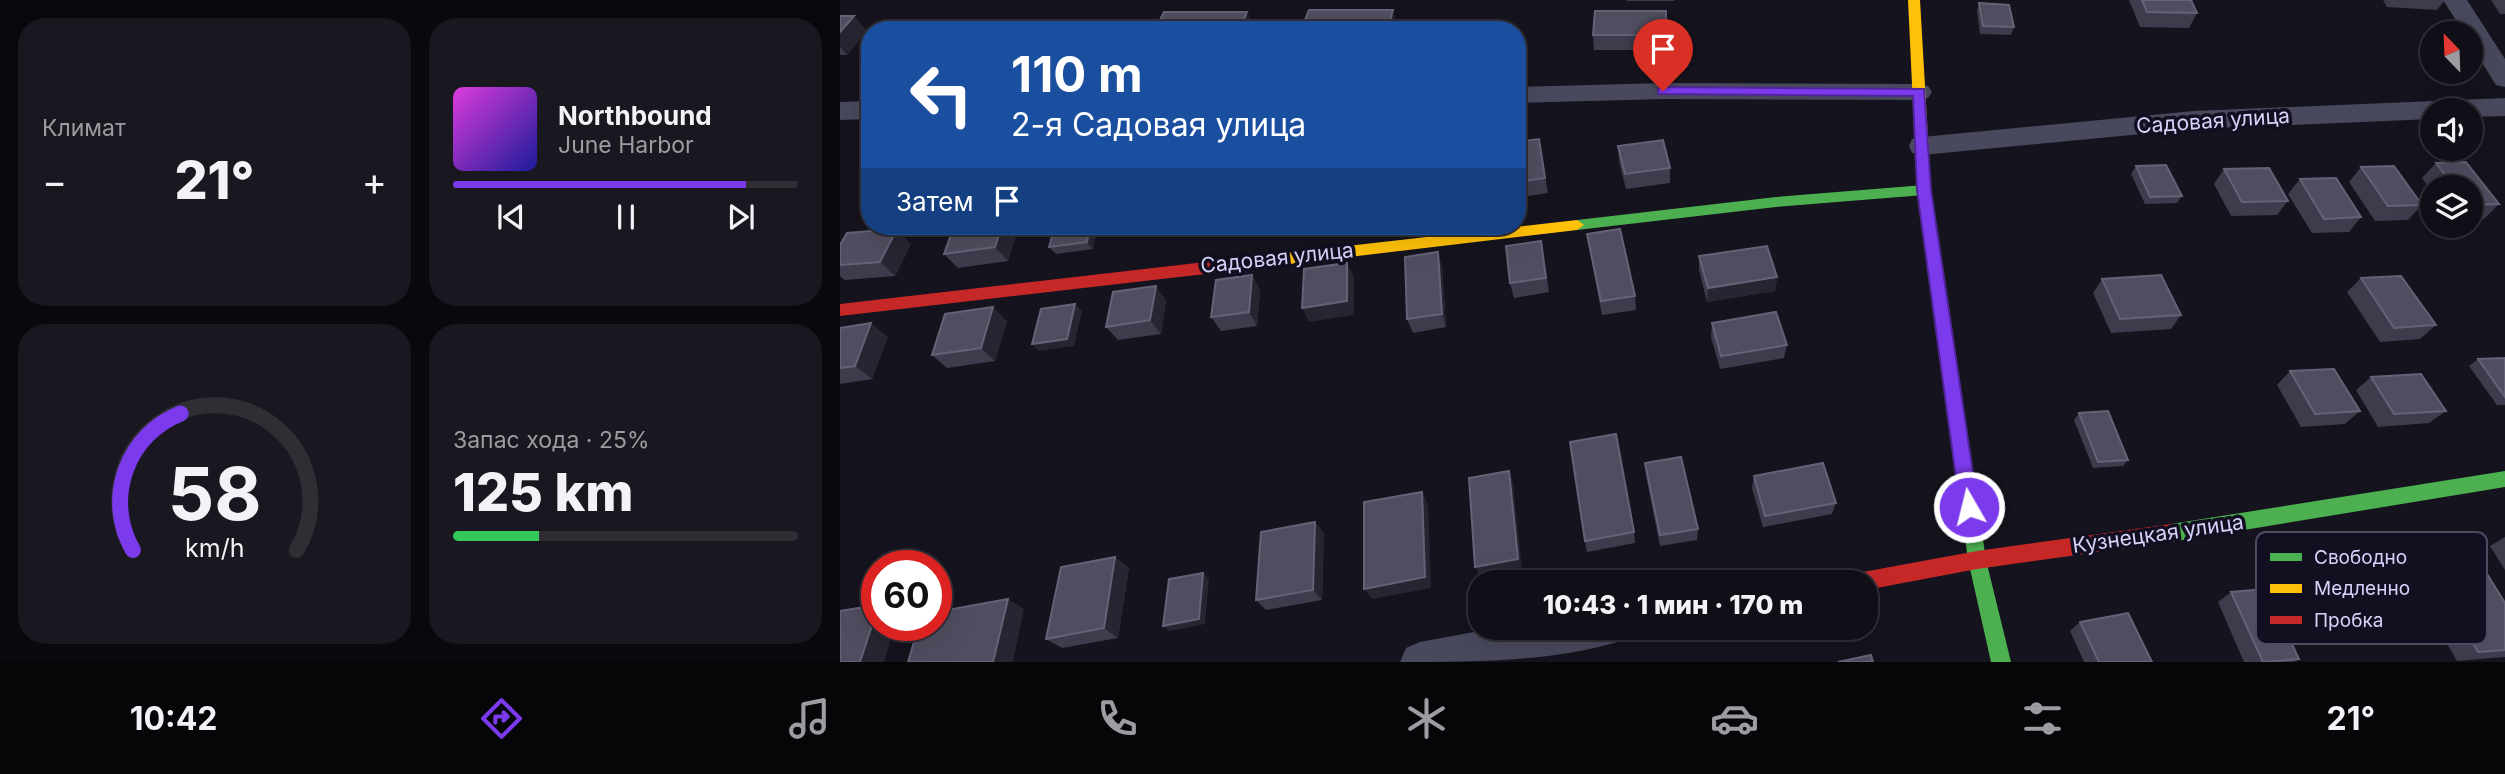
<!DOCTYPE html>
<html lang="ru">
<meta charset="utf-8">
<style>
body{margin:0;font-family:Inter,sans-serif;background:#19171f;color:#f1f3f6;height:100vh;display:flex;flex-direction:column;font-size:26px;white-space:nowrap}
*{box-sizing:border-box;margin:0}
p{font-size:23px;color:#9c9ca1}
.icon{flex:none;width:38px;height:38px;fill:none;stroke:currentColor;stroke-width:2;stroke-linecap:round;stroke-linejoin:round}
.map{position:relative;flex:1;overflow:hidden}
.drawer{display:flex;flex-direction:column;gap:18px;padding:18px;background:#09080c;width:840px}
.drawer>*{flex:none}
.guide{position:absolute;left:21px;top:21px;width:665px;height:214px;border-radius:28px;box-shadow:0 7px 28px #0002,0 0 0 2px #302e35;background:#1a4fa0;color:#fff;overflow:hidden}
.needle{width:46px;rotate:337deg}
.controls{position:absolute;left:1580px;top:21px;display:grid;gap:14px}
.controls a{display:grid;place-items:center;width:63px;height:63px;border-radius:50%;background:#100e16;box-shadow:0 7px 28px #0002,0 0 0 2px #302e35;font-size:35px}
.speed{position:absolute;left:21px;top:550px;display:flex;gap:14px;font-size:35px;font-weight:700;text-align:center}
.speed>*{display:grid;place-content:center;width:91px;height:91px;border-radius:50%;background:#100e16;box-shadow:0 7px 28px #0002,0 0 0 2px #302e35;line-height:1}
.speed .limit{border:10px solid #d22;background:#fff;color:#111}
.pin{position:absolute;display:grid;place-items:center;width:60px;height:60px;color:#fff;margin:-72px -30px;border-radius:50% 50% 50% 0;rotate:-45deg;box-shadow:0 0 7px #0007}
.pin .icon{rotate:45deg}
.me{position:absolute;width:77px;margin:-38px;rotate:352deg;stroke-linejoin:round;filter:drop-shadow(0 0 5px #0008)}
.turn{display:flex;align-items:center;gap:24px;height:147px;padding:0 35px;font-size:32px}
.turn .icon{width:91px;height:91px;stroke-width:2.5}
.turn b{display:block;font-size:49px;line-height:60px}
.then{display:flex;align-items:center;height:66px;padding:0 35px;background:#0003;gap:14px;font-size:26px}
.big{font-size:52px;font-weight:800;line-height:1.1}
.drawer .tile{flex:1;display:flex;flex-direction:column;justify-content:center;gap:10px;min-width:0;padding:0 24px;border-radius:28px;background:#19171f}
.drawer .dial{align-items:center;gap:0}
.dial svg{height:182px;overflow:visible;fill:none;stroke:#302e35;stroke-width:7;stroke-linecap:round;text-anchor:middle}
.dial text{fill:#f1f3f6;stroke:none}
.song{display:flex;align-items:center;gap:21px}
.cover{width:84px;height:84px;border-radius:10px;background:linear-gradient(135deg,hsl(300 70% 55%),hsl(240 70% 35%))}
.played{height:7px;border-radius:4px;background:linear-gradient(90deg,#7c3aed 85%,#302e35 85%)}
.keys{display:flex;justify-content:space-around;direction:ltr}
.heat{display:flex;justify-content:space-between;align-items:center;font-size:38px;direction:ltr}
.charge{height:10px;border-radius:5px;background:linear-gradient(90deg,#34c759 25%,#302e35 0)}
.drawer .tiles{flex:1;display:grid;gap:18px;grid-template-columns:repeat(2,1fr)}
.trip{position:absolute;left:628px;top:570px;width:410px;height:70px;border-radius:28px;background:#100e16;box-shadow:0 7px 28px #0002,0 0 0 2px #302e35;font-weight:800;line-height:70px;text-align:center}
.menu{display:flex;height:112px;justify-content:space-around;align-items:center;background:#060609;color:#9c9ca1}
.menu .icon{width:49px;height:49px}
.menu .selected{color:#7c3aed}
.menu b{font-size:32px;color:#f1f3f6}
main{display:flex;flex:1;min-height:0}
.map>svg:first-child{display:block}
.lines{fill:none;stroke-linecap:round;stroke-linejoin:round}
.street{fill:#49495d;fill-rule:evenodd}
.fast{fill:#4caf50;fill-rule:evenodd}
.slow{fill:#ffc107;fill-rule:evenodd}
.jam{fill:#c62828;fill-rule:evenodd}
.wall{fill:#3e3c4c}
.shaded-wall{fill:#272531}
.building{fill:#4f4d5f;stroke:#646277;stroke-width:2}
.route{fill:#7c3aed;stroke:#51269a;stroke-width:2}
.labels{text-anchor:middle;stroke-width:7;stroke-linejoin:round;paint-order:stroke}
.street-label{font-size:21px;fill:#d6d3fb;stroke:#120f21}
.key{fill:#120f21;stroke:#4d4a62;stroke-width:2}
.key-label{font-size:19px;fill:#d6d3fb}
</style>
<main>
<section class="drawer">
<div class="tiles">
<div class="tile"><p>Климат</p>
<div class="heat"><a>−</a><b class="big">21°</b><a>+</a></div>
</div>
<div class="tile">
<div class="song"><i class="cover"></i><div><b>Northbound</b><p>June Harbor</p></div></div>
<div class="played"></div>
<div class="keys"><svg class="icon" aria-label="previous" viewBox="0 0 24 24"><path d="M18 5L8 12l10 7zM5 5v14"/></svg><svg class="icon" aria-label="pause" viewBox="0 0 24 24"><path d="M8 5v14M16 5v14"/></svg><svg class="icon" aria-label="next" viewBox="0 0 24 24"><path d="M6 5l10 7-10 7zM19 5v14"/></svg></div>
</div>
<div class="tile dial"><svg viewBox="0 0 100 80">
<path d="M14 69A42 42 0 1 1 86 69"/>
<path d="M14 69A42 42 0 0 1 35 9" stroke="#7c3aed"/>
<text x="50" y="56" font-size="32" font-weight="700">58</text>
<text x="50" y="72" font-size="11">km/h</text>
</svg></div>
<div class="tile"><p>Запас хода · 25%</p><b class="big">125 km</b><div class="charge"></div></div>
</div>
</section>
<div class="map">
<svg width="1665" height="662" viewBox="0 0 1665 662">
<rect width="100%" height="100%" fill="#15131d"/>
<g class="lines">
<!-- street -->
<path class="street" d="M1603 0H1627L1665 59V87L1656 85 1631 45V33H1624Z
M823 83 1079 84 1088 86 1092 92 1088 98 1079 100 823 99 677 103V87Z
M1665 98V116L1631 117V110H1592V119L1354 129 1082 155 1072 153 1069 146 1072 139 1082 137 1354 111Z
M30 101V119L0 120V102Z
M656 628H783L778 642C710 662 631 662 560 662L566 648 580 642Z"/>
<!-- fast -->
<path class="fast" d="M1084 185 1091 190 1084 195 936 207 737 230 730 225 737 220 936 197Z
M1100 296 1105 298 1108 302 1146 560 1171 662H1151L1128 560 1092 302 1095 298Z
M1665 471V487L1331 542 1325 539 1322 533 1325 527 1331 524Z"/>
<!-- slow -->
<path class="slow" d="M1068 0H1080L1091 190 1108 302 1105 306H1095L1092 302 1077 190Z
M737 220 744 225 737 230 374 273 367 267 374 261Z"/>
<!-- jam -->
<path class="jam" d="M374 261 381 267 374 273 0 316V304Z
M1331 524 1337 527 1340 533 1337 539 1331 542 1137 569 1026 590V583H1003L1005 577 1012 574 1137 551Z"/>
</g>
<!-- wall -->
<path class="wall" d="M787 0H834V1H787Z
M1289 0H1351L1357 13 1349 28 1300 27Z
M1543 0H1605L1597 10 1547 7Z
M1651 0H1665V14H1660Z
M1139 3 1174 27 1171 35 1140 34 1137 11Z
M826 11V50H754L753 35Z
M0 16 27 31 7 55H0Z
M699 139 708 193 677 198V142Z
M778 146 830 168V183L786 189 779 161Z
M1596 163 1659 204 1644 219H1631V187H1592V192L1582 178Z
M1296 166 1342 196 1337 203 1305 204 1291 174Z
M1521 167 1582 205 1568 220 1535 221 1509 182Z
M1384 169 1448 201 1437 215 1391 216 1374 184Z
M1460 179 1521 217 1509 232 1472 233 1448 194Z
M179 226 168 261 118 268 104 254Z
M258 226 253 249 216 254 209 247Z
M368 226H405L404 233 375 237Z
M442 226H496L445 232Z
M747 234 795 296 796 310 762 315 749 248Z
M701 241 709 292 674 298 670 283Z
M71 244 55 276 5 280 0 276V245Z
M859 256 937 277 935 291 867 302 859 270Z
M602 266 606 327 573 333 567 319Z
M412 275 420 290 417 326 381 331 371 317Z
M1521 278 1596 325 1580 339 1540 342 1507 292Z
M1262 279 1341 315 1331 329 1271 333 1253 293Z
M326 300 321 334 278 340 266 327Z
M167 321 155 361 107 368 92 355Z
M872 323 947 345 944 358 880 369 871 337Z
M0 328 48 337 32 379 0 384Z
M1665 358V405H1657L1629 366 1638 359Z
M1450 371 1520 411 1505 424 1461 427 1437 385Z
M1531 377 1606 411 1589 423 1538 427 1516 390Z
M1239 413 1288 460 1283 466 1253 468 1234 420Z
M805 463 858 529 857 540 820 546 806 476Z
M914 476 996 503 992 514 923 527 912 488Z
M475 522 484 533 482 600 426 610 416 600Z
M794 532 795 543 747 552 745 541Z
M1665 537V570L1650 546Z
M1577 549 1665 603V657L1617 661 1559 560Z
M275 557 289 568 278 638 222 648 206 639Z
M1476 570 1553 629 1535 639 1491 642 1461 580Z
M1391 592 1459 659 1454 662H1404L1378 602Z
M1240 622 1312 662H1244L1230 631Z"/>
<!-- shaded-wall -->
<path class="shaded-wall" d="M553 10 557 25 556 30H547Z
M407 12 414 27 413 30H399Z
M14 16 27 31 7 55 0 47V32Z
M228 21 233 30H222Z
M113 22 119 30H107Z
M162 226H179L168 261 155 247Z
M250 226H258L253 249 247 242Z
M401 226H405L404 233Z
M57 229 71 244 55 276 40 262Z
M598 252 602 266 606 327 602 314Z
M507 263 514 277V315L469 322 462 308Z
M412 275 420 290 417 326 409 312Z
M937 277 935 291 867 302 868 288Z
M316 286 326 300 321 334 310 320Z
M235 304 242 311 234 346 199 351 192 344Z
M153 307 167 321 155 361 141 348Z
M31 323 48 337 32 379 15 366Z
M669 471 673 483 682 569 640 577 635 567Z
M582 492 588 504 591 588 532 599 524 589Z
M475 522 484 533 482 600 473 590Z
M275 557 289 568 278 638 264 628Z
M363 573 369 579 365 624 330 631 323 626Z
M168 599 184 609 173 662H153Z
M37 610V625H55L44 662H20Z"/>
<!-- building -->
<path class="building" d="M1302 0H1351L1357 13 1307 12Z
M1139 3 1169 5 1174 27 1143 26Z
M469 10H553L547 30H461Z
M755 11H826V35H753Z
M324 12H407L399 30H315Z
M0 16H14L0 32Z
M188 20 228 21 222 30H182Z
M81 22H113L107 30H75Z
M699 139 705 178 677 182V142Z
M823 140 830 168 785 174 778 146Z
M1626 162 1659 204 1631 205V187H1614L1596 163Z
M1326 165 1342 196 1310 197 1296 166Z
M1554 166 1582 205 1548 206 1521 167Z
M1429 168 1448 201 1402 202 1384 169Z
M1496 178 1521 217 1484 219 1460 179Z
M114 226H162L155 247 104 254Z
M215 226H250L247 242 209 247Z
M57 229 40 262 0 265V245L7 233Z
M780 229 795 296 761 301 747 234Z
M701 241 706 278 670 283 666 246Z
M927 246 937 277 868 288 859 256Z
M598 252 602 314 567 319 565 257Z
M507 263V301L462 308 464 269Z
M412 275 409 312 371 317 376 280Z
M1321 275 1341 315 1280 319 1262 279Z
M1561 276 1596 325 1554 328 1521 278Z
M316 286 310 320 266 327 273 292Z
M235 304 227 339 192 344 201 309Z
M153 307 141 348 92 355 105 314Z
M936 312 947 345 881 356 872 323Z
M31 323 15 366 0 368V328Z
M1665 358V397L1638 359Z
M1494 369 1520 411 1475 414 1450 371Z
M1581 374 1606 411 1554 414 1531 377Z
M1268 411 1288 460 1258 462 1239 413Z
M776 434 794 532 745 541 730 442Z
M841 457 858 529 820 535 805 463Z
M983 463 996 503 925 516 914 476Z
M669 471 678 559 635 567 629 478Z
M582 492 585 577 524 589V502Z
M475 522 473 590 416 600 421 532Z
M1629 545 1665 603V650L1638 652 1577 549Z
M275 557 264 628 206 639 221 567Z
M363 573 359 619 323 626 329 579Z
M1426 589 1459 659 1423 662 1391 592Z
M168 599 153 662H68L79 625H96V612Z
M37 605V610L20 662H0V611Z
M1288 613 1312 662H1259L1240 622Z
M1031 655 1033 662H998Z"/>
<!-- route -->
<path class="route" d="M823 87 1084 89 1091 190 1138 507 1136 513 1129 515 1123 513 1120 507 1077 190 1073 96 818 94V88Z"/>
<g class="labels">
<!-- street labels -->
<g class="street-label">
<text transform="translate(1373 121) rotate(-4)" y="7">Садовая улица</text>
<text transform="translate(437 258) rotate(-6)" y="7">Садовая улица</text>
<text transform="translate(1318 534) rotate(-8)" y="7">Кузнецкая улица</text>
</g>
</g>
<!-- legend -->
<rect x="1416" y="532" width="231" height="112" rx="10" class="key"/>
<rect x="1430" y="553" width="32" height="8" fill="#4caf50"/>
<rect x="1430" y="584" width="32" height="9" fill="#ffc107"/>
<rect x="1430" y="616" width="32" height="8" fill="#c62828"/>
<g class="key-label">
<text x="1474" y="564">Свободно</text>
<text x="1474" y="595">Медленно</text>
<text x="1474" y="627">Пробка</text>
</g>
</svg>
<div class="controls">
<a><svg class="needle" viewBox="-14 -14 28 28"><path d="M0-13l5 13h-10z" fill="#e53935"/><path d="M0 13l5-13h-10z" fill="#9c9ca1"/></svg></a>
<a><svg class="icon" aria-label="sound" viewBox="0 0 24 24"><path d="M4 9h4l5-4v14l-5-4H4zM17 9q2 3 0 6"/></svg></a>
<a><svg class="icon" aria-label="layers" viewBox="0 0 24 24"><path d="M12 4l9 5-9 5-9-5zM3 14l9 5 9-5"/></svg></a>
</div>
<div class="speed"><div class="limit">60</div></div>
<div class="pin" style="left:823px;top:91px;background:#d93025"><svg class="icon" aria-label="arrive" viewBox="0 0 24 24"><path d="M6 21V4h12l-3 4 3 4H6"/></svg></div>
<svg class="me" style="left:1129px;top:507px" viewBox="-20 -20 40 40"><circle r="17" fill="#7c3aed" stroke="#fff" stroke-width="3"/><path d="M0-11L8 9 0 5-8 9z" fill="#fff"/></svg>
<div class="trip">10:43 · 1 мин · 170 m</div>
<div class="guide">
<div class="turn"><svg class="icon" aria-label="left" viewBox="0 0 24 24"><path d="M17 20v-9H6M10 6l-5 5 5 5"/></svg><div><b>110 m</b>2-я Садовая улица</div></div>
<div class="then">Затем<svg class="icon" aria-label="arrive" viewBox="0 0 24 24"><path d="M6 21V4h12l-3 4 3 4H6"/></svg></div>
</div>
</div>
</main>
<nav class="menu">
<b>10:42</b>
<svg class="icon selected" aria-label="directions" viewBox="0 0 24 24"><path d="M12 3l9 9-9 9-9-9zM9 14v-3h6M13 9l2 2-2 2"/></svg>
<svg class="icon" aria-label="music" viewBox="0 0 24 24"><path d="M9 18V5l10-2v13"/><circle cx="6" cy="18" r="3"/><circle cx="16" cy="16" r="3"/></svg>
<svg class="icon" aria-label="phone" viewBox="0 0 24 24"><path d="M5 4h4l2 5-3 2q2 4 5 5l2-3 5 2v4C11 20 4 13 5 4z"/></svg>
<svg class="icon" aria-label="climate" viewBox="0 0 24 24"><path d="M12 3v18M4 7l16 10M4 17L20 7"/></svg>
<svg class="icon" aria-label="car" viewBox="0 0 24 24"><path d="M5 17H2v-5l4-1 3-4h7l3 4 3 1v5h-3M9 17h6M6 11h13"/><circle cx="7" cy="17" r="2"/><circle cx="17" cy="17" r="2"/></svg>
<svg class="icon" aria-label="filters" viewBox="0 0 24 24"><path d="M4 7h16M4 17h16"/><circle cx="9" cy="7" r="2"/><circle cx="15" cy="17" r="2"/></svg>
<b>21°</b>
</nav>
